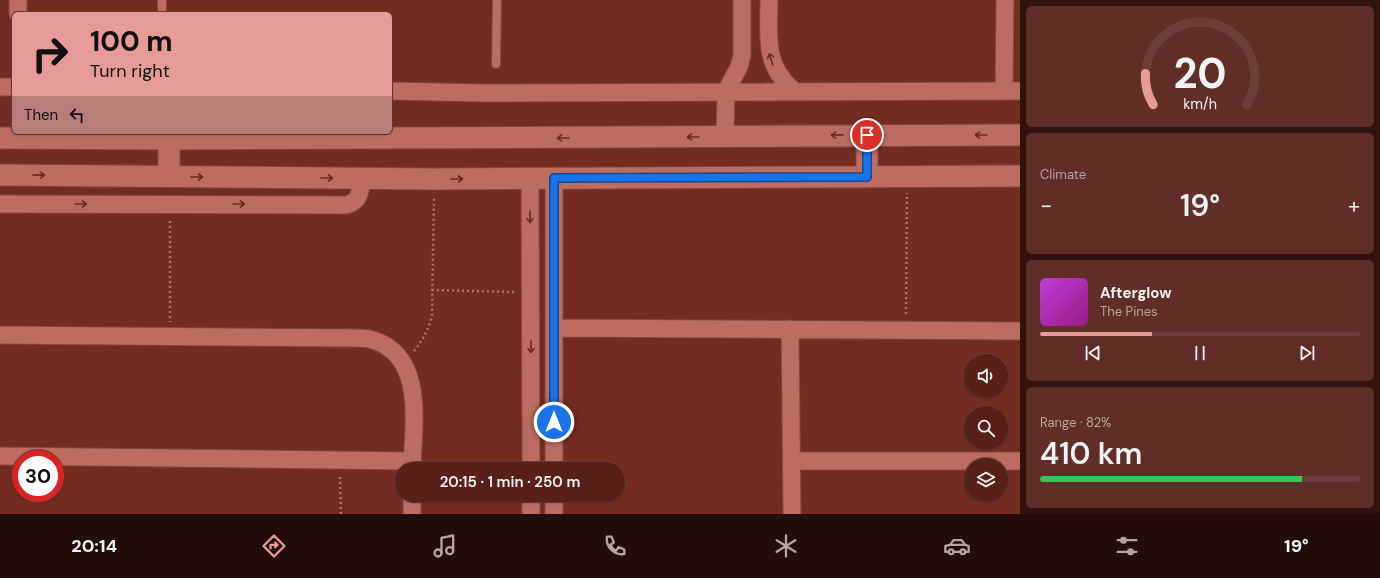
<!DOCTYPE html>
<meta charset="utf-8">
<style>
body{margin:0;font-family:"DM Sans",sans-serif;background:#602e26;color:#f1f3f6;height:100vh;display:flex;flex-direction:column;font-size:15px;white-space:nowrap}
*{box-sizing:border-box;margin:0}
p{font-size:13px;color:#b6a3a2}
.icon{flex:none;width:22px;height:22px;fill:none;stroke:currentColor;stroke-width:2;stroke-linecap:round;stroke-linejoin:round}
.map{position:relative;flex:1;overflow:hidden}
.panel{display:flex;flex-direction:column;gap:6px;padding:6px;background:#30120e;width:360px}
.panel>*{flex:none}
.hud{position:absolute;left:12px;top:12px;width:380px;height:122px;border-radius:6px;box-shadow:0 1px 3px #0004,0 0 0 1px #6d3e38;background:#e69b98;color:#111;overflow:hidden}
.fabs{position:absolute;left:964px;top:354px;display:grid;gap:8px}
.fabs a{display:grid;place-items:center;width:44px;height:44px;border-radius:50%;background:#572119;box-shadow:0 1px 3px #0004,0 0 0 1px #6d3e38;font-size:20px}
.speed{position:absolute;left:12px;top:450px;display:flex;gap:8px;font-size:20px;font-weight:700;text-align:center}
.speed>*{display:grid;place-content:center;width:52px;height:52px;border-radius:50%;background:#572119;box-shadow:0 1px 3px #0004,0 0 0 1px #6d3e38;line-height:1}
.speed .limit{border:6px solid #d22;background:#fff;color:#111}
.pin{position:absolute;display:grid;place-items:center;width:34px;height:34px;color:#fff;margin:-17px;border:2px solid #fff;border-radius:50%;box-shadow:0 1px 4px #0007}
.me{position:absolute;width:44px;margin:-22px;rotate:0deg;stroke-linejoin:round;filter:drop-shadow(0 0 3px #0008)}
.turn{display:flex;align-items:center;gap:14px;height:84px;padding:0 12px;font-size:18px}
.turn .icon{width:52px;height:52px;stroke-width:2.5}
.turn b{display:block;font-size:28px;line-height:34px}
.then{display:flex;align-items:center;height:38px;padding:0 12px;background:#0003;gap:8px;font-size:15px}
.big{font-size:30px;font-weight:600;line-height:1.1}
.panel .widget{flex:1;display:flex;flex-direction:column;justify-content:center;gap:6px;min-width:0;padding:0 14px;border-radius:6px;background:#602e26}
.panel .dial{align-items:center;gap:0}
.dial svg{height:104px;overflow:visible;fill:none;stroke:#6d3e38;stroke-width:7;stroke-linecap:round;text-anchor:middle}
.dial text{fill:#f1f3f6;stroke:none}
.song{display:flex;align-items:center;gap:12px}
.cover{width:48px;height:48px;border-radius:6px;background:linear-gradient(135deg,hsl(290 70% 55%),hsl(310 70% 35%))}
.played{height:4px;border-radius:2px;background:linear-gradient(90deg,#e69b98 35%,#6d3e38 35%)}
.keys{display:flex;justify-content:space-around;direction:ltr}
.heat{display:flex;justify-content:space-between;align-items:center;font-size:22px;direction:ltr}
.charge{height:6px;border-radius:3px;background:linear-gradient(90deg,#34c759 82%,#6d3e38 0)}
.trip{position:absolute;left:395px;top:462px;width:230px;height:40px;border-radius:20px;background:#572119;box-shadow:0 1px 3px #0004,0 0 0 1px #6d3e38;font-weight:600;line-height:40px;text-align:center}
.menu{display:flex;height:64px;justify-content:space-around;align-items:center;background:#230d0a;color:#b6a3a2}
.menu .icon{width:28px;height:28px}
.menu .selected{color:#e69b98}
.menu b{font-size:18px;color:#f1f3f6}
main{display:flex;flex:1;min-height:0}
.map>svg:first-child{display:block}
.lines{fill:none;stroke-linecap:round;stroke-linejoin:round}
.service-casing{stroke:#84473f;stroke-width:10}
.minor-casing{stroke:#84473f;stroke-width:19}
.tertiary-casing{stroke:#84473f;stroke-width:23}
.path{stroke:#ac736a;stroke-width:2.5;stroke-dasharray:2 3;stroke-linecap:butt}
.service{stroke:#bc6d5f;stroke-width:8}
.minor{stroke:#bc6d5f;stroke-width:17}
.tertiary{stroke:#bc6d5f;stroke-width:21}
.oneway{stroke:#70291d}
.route-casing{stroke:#114b97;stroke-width:10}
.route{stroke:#1a73e8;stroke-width:7}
</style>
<main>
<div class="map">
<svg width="1020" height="514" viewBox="0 0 1020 514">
<rect width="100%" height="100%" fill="#742c21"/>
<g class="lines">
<defs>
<path id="service" d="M162 0V14
M496 64 497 0"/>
<path id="minor" d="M18 0V14
M769 0C769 36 763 64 793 90
M0 87H14
M390 91 484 93 1020 91
M1004 91 1005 0
M725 137 726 91 739 67 742 55V0
M530 178 531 469
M554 178V469
M0 204 347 205C360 201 361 191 361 178
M554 328 1020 331
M790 329 792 514
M0 335 355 338C361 338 367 338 373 340 426 356 413 426 412 469
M0 456 413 461
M792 461H1020
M531 495V514
M554 495V514
M412 514V495"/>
<path id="tertiary" d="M0 138 169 139 1020 135
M169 139V176
M0 175 434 179 1020 176
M867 177V135"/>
</defs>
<!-- service casing -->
<use href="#service" class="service-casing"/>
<!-- minor casing -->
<use href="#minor" class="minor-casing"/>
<!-- tertiary casing -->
<use href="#tertiary" class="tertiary-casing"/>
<!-- path -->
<path class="path" d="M170 221V322
M432 290 514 292
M906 314 907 193
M414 351C423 340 428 330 432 316L434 197
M340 477 341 514"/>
<!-- service -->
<use href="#service" class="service"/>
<!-- minor -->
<use href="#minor" class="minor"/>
<!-- tertiary -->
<use href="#tertiary" class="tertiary"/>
</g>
<!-- one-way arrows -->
<defs><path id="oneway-shaft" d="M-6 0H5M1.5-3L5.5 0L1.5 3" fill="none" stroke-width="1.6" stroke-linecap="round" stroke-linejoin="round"/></defs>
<g class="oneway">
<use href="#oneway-shaft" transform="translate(771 59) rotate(-106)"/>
<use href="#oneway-shaft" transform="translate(837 135) rotate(179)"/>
<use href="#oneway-shaft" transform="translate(981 135) rotate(180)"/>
<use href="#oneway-shaft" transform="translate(693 137) rotate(180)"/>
<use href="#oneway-shaft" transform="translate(563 138) rotate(180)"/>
<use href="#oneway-shaft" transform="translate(39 175) rotate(1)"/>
<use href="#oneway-shaft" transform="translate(197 177)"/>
<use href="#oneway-shaft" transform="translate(327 178)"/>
<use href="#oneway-shaft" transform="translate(457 179)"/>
<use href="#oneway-shaft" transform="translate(81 204)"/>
<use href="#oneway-shaft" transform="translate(239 204)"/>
<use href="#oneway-shaft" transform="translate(530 217) rotate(90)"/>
<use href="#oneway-shaft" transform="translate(531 347) rotate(90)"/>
</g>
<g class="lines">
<defs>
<path id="route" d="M554 422V178L867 177V135"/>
</defs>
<!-- route casing -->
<use href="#route" class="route-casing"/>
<!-- route -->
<use href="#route" class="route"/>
</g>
</svg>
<div class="fabs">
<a><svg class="icon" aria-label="sound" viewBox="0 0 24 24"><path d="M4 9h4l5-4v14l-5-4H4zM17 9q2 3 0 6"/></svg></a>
<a><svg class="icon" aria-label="search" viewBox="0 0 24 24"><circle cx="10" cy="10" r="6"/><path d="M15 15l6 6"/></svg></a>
<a><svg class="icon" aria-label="layers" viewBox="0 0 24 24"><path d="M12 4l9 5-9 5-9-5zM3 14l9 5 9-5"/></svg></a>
</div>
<div class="speed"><div class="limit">30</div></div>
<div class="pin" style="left:867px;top:135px;background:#d93025"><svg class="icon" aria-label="arrive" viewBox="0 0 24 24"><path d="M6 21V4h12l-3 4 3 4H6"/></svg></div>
<svg class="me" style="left:554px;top:422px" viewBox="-20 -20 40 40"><circle r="17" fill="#1a73e8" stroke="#fff" stroke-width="3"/><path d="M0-11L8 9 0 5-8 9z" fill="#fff"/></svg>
<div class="trip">20:15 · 1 min · 250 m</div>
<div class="hud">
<div class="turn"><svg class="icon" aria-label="right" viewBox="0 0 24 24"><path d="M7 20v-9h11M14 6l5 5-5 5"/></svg><div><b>100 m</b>Turn right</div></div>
<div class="then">Then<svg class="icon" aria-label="left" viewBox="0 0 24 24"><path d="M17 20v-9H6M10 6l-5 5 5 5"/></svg></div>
</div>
</div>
<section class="panel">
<div class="widget dial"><svg viewBox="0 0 100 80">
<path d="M14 69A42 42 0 1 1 86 69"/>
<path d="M14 69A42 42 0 0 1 8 45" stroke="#e69b98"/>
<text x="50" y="56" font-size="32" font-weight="700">20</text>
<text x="50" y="72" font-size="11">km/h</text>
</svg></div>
<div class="widget"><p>Climate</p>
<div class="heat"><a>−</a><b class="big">19°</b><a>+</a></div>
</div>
<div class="widget">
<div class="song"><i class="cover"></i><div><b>Afterglow</b><p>The Pines</p></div></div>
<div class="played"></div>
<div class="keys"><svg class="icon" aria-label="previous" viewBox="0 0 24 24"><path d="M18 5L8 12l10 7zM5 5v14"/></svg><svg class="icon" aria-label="pause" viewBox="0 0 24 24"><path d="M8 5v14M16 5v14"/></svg><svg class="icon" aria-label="next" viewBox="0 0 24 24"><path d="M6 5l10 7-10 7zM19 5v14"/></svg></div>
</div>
<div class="widget"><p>Range · 82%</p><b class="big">410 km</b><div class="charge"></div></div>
</section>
</main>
<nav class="menu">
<b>20:14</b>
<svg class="icon selected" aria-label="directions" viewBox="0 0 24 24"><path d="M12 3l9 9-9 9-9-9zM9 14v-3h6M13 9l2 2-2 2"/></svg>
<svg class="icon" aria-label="music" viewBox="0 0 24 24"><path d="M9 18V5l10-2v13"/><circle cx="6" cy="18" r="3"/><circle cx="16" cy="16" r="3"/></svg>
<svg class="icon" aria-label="phone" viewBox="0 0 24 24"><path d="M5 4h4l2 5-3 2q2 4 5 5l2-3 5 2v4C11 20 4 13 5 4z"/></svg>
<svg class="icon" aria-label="climate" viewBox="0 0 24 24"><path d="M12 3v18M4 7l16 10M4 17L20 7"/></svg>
<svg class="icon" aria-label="car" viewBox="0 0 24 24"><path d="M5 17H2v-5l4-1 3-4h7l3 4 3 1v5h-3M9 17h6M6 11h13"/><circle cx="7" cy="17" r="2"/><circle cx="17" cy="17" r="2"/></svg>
<svg class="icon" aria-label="filters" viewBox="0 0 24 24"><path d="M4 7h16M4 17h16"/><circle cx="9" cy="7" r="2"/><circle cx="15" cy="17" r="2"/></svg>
<b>19°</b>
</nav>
